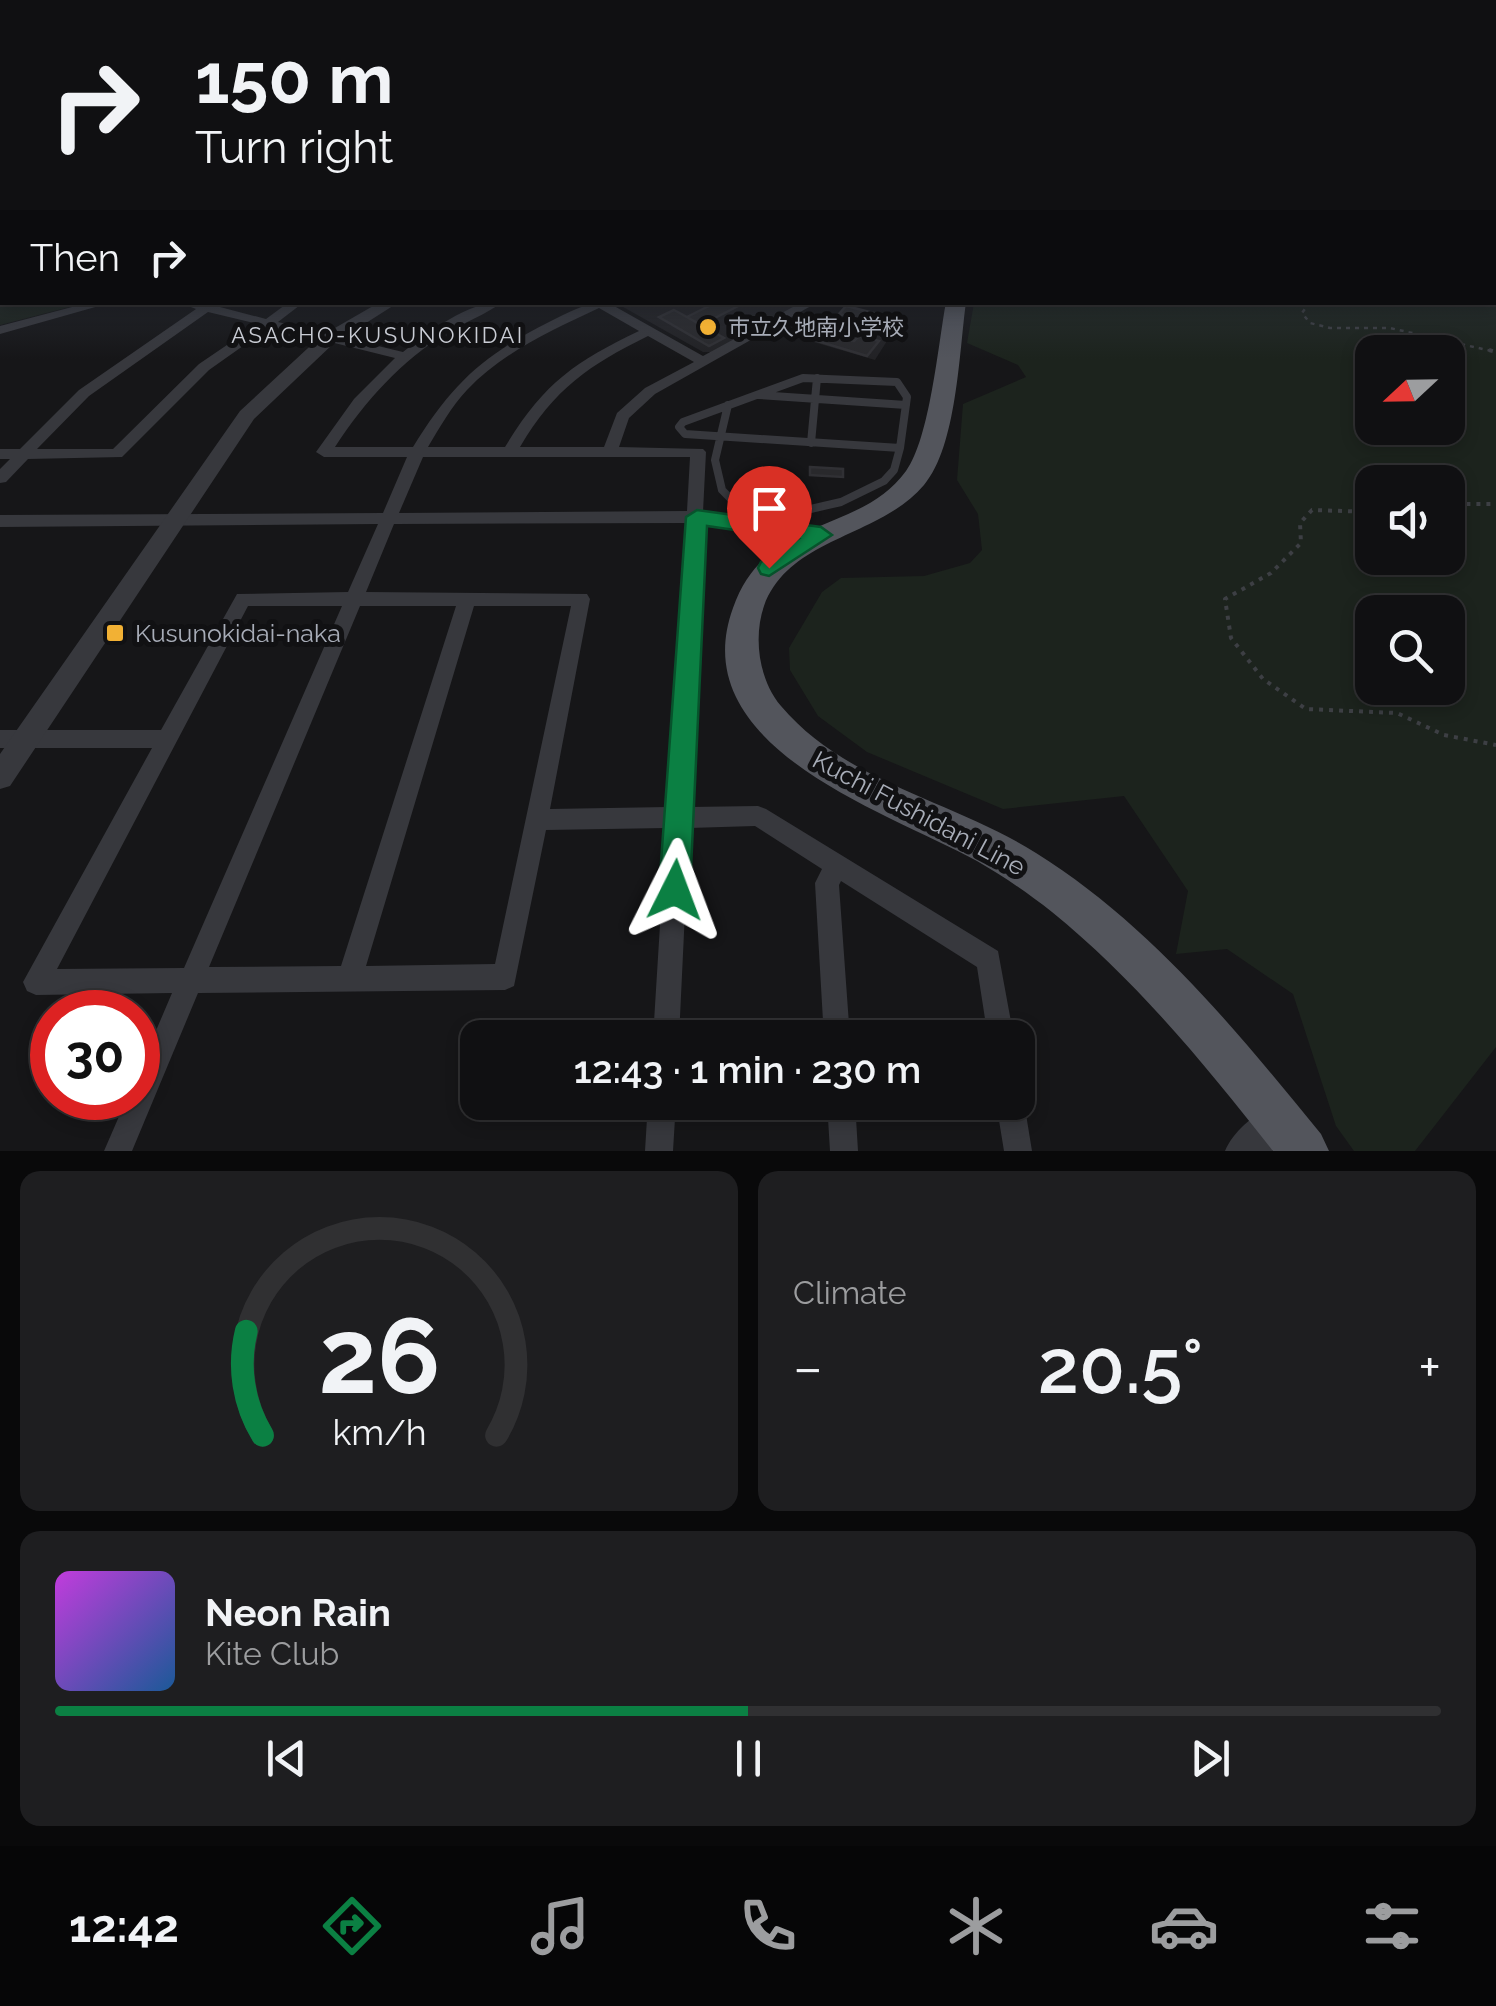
<!DOCTYPE html>
<meta charset="utf-8">
<style>
body{margin:0;font-family:Raleway,"Noto Sans JP",sans-serif;background:#1e1e20;color:#f1f3f6;height:100vh;display:flex;flex-direction:column;font-size:38px;white-space:nowrap}
*{box-sizing:border-box;margin:0}
p{font-size:32px;color:#9c9d9f}
.icon{flex:none;width:55px;height:55px;fill:none;stroke:currentColor;stroke-width:2;stroke-linecap:round;stroke-linejoin:round}
.map{position:relative;height:1151px;overflow:hidden}
.details{display:flex;flex-direction:column;gap:20px;padding:20px;background:#09090a;flex:1}
.details>*{flex:none}
.banner{position:absolute;left:0px;top:0px;width:1498px;height:305px;box-shadow:0 5px 15px #0003,0 0 0 2px #303032;background:#101012;color:#f1f3f6;overflow:hidden}
.needle{width:65px;rotate:248deg}
.buttons{position:absolute;left:1355px;top:335px;display:grid;gap:20px}
.buttons a{display:grid;place-items:center;width:110px;height:110px;border-radius:20px;background:#101012;box-shadow:0 5px 15px #0003,0 0 0 2px #303032;font-size:50px}
.speed{position:absolute;left:30px;top:990px;display:flex;gap:20px;font-size:50px;font-weight:700;text-align:center}
.speed>*{display:grid;place-content:center;width:130px;height:130px;border-radius:50%;background:#101012;box-shadow:0 5px 15px #0003,0 0 0 2px #303032;line-height:1}
.speed .limit{border:15px solid #d22;background:#fff;color:#111}
.pin{position:absolute;display:grid;place-items:center;width:85px;height:85px;color:#fff;margin:-102px -42px;border-radius:50% 50% 50% 0;rotate:-45deg;box-shadow:0 0 10px #0007}
.pin .icon{rotate:45deg}
.me{position:absolute;width:110px;margin:-55px;rotate:3deg;stroke-linejoin:round;filter:drop-shadow(0 0 8px #0008)}
.turn{display:flex;align-items:center;gap:35px;height:210px;padding:0 30px;font-size:45px}
.turn .icon{width:130px;height:130px;stroke-width:2.5}
.turn b{display:block;font-size:70px;line-height:85px}
.then{display:flex;align-items:center;height:95px;padding:0 30px;background:#0003;gap:20px;font-size:38px}
.big{font-size:75px;font-weight:600;line-height:1.1}
.details .card{flex:1;display:flex;flex-direction:column;justify-content:center;gap:15px;min-width:0;padding:0 35px;border-radius:20px;background:#1e1e20}
.details .dial{align-items:center;gap:0}
.dial svg{height:260px;overflow:visible;fill:none;stroke:#303032;stroke-width:7;stroke-linecap:round;text-anchor:middle}
.dial text{fill:#f1f3f6;stroke:none}
.song{display:flex;align-items:center;gap:30px}
.cover{width:120px;height:120px;border-radius:15px;background:linear-gradient(135deg,hsl(290 70% 55%),hsl(210 70% 35%))}
.played{height:10px;border-radius:5px;background:linear-gradient(90deg,#0b8043 50%,#303032 50%)}
.keys{display:flex;justify-content:space-around;direction:ltr}
.heat{display:flex;justify-content:space-between;align-items:center;font-size:55px;direction:ltr}
.details .tiles{flex:1;display:grid;gap:20px;grid-template-columns:1fr 1fr}
.card:last-child{grid-column:span 2}
.trip{position:absolute;left:460px;top:1020px;width:575px;height:100px;border-radius:20px;background:#101012;box-shadow:0 5px 15px #0003,0 0 0 2px #303032;font-weight:600;line-height:100px;text-align:center}
.tab-bar{display:flex;height:160px;justify-content:space-around;align-items:center;background:#060607;color:#9c9d9f}
.tab-bar .icon{width:70px;height:70px}
.tab-bar .current{color:#0b8043}
.tab-bar b{font-size:45px;color:#f1f3f6}
.map>svg:first-child{display:block}
.built{fill:#222225}
.green{fill:#1c231d;fill-rule:evenodd}
.lines{fill:none;stroke-linecap:round;stroke-linejoin:round}
.river{stroke:#2c353c;stroke-width:32}
.building{fill:#29292c;stroke:#303034;stroke-width:2.5}
.path-far1{stroke:#3d3f44;stroke-width:2.5;stroke-dasharray:4 5;stroke-linecap:butt}
.path{stroke:#3d3f44;stroke-width:4;stroke-dasharray:4 6;stroke-linecap:butt}
.service{stroke:#37383d;stroke-width:8}
.minor{fill:#37383d;fill-rule:evenodd}
.tertiary{fill:#37383d;fill-rule:evenodd}
.primary{fill:#53555c;fill-rule:evenodd}
.route{fill:#0b8043;stroke:#07532c;stroke-width:2.5}
.poi-dot{fill:#f2b134;stroke:#111113;stroke-width:4}
.labels{text-anchor:middle;stroke-width:10;stroke-linejoin:round;paint-order:stroke}
.far-poi-label{font-size:22px;fill:#a8adb8;stroke:#111113;text-anchor:start}
.far-neighbourhood-label{font-size:22px;letter-spacing:2.5px;fill:#c9ccd4;stroke:#111113}
.poi-label{font-size:25px;fill:#a8adb8;stroke:#111113;text-anchor:start}
.street-label{font-size:25px;fill:#a8adb8;stroke:#111113}
</style>
<div class="map">
<svg width="1496" height="1151" viewBox="0 0 1496 1151">
<rect width="100%" height="100%" fill="#161618"/>
<!-- built -->
<path class="built" d="M616 303H802L712 352H703Z
M823 313 892 333 875 360 800 338 791 329Z"/>
<!-- green -->
<path class="green" d="M1496 198V1047L1415 1151H1354L1336 1126 1293 994 1227 949 1176 954 1188 891 1124 796 1003 809 867 752 818 716 790 670 789 648 822 592 841 578 924 576 970 563 982 550 978 514 957 480 963 404 1026 377 1018 365 967 343 974 303 1495 302ZM1372 352H1448V428H1372ZM1372 482H1448V558H1372ZM1372 612H1448V688H1372Z
M0 253 2 302 85 303 0 325Z"/>
<g class="lines">
<!-- river -->
<path class="river" d="M0 201 2 200"/>
</g>
<!-- building -->
<path class="building" d="M717 302H746L701 325 687 317Z
M846 306 858 309 901 320 895 328 839 314Z
M674 310 687 317 724 338 709 346 659 317Z
M815 330 854 341 859 336 879 341 867 356 807 338Z
M810 467 843 469V477L810 475Z"/>
<g class="lines">
<!-- path-far1 -->
<path class="path-far1" d="M1310 302 1302 313 1310 323 1330 328H1390L1496 352"/>
<!-- path -->
<path class="path" d="M1489 350 1496 352
M1372 512 1312 510 1300 523 1301 543 1271 573 1225 599 1231 638 1263 679 1306 709 1397 713 1444 735 1496 745
M1448 512 1467 504H1496"/>
<!-- service -->
<path class="service" d="M803 378 897 382 907 397 900 448 685 434 679 427 683 422Z
M759 395 906 405
M728 405 715 460 722 490 732 500 802 511 841 502 884 481 894 470 900 448
M811 443 817 378"/>
<!-- minor -->
<path class="minor" d="M0 234H2V240H0Z
M91 302H113L0 334V326Z
M178 302H201L266 319 289 302H304L278 322 403 352C430 331 467 302 503 302 486 314 466 322 448 332 401 361 365 401 335 447H413C452 384 482 356 549 322 568 313 585 302 607 302L703 356 802 302H818L655 394 629 418 619 447 703 449 706 452 703 512C731 515 811 518 829 535L821 541 806 535 702 523 690 807 758 806 766 809 998 951 1014 1038H988L977 967 841 881 839 885 850 1038H824L815 883 822 869 755 826 689 828 679 1038H653L666 828 546 830 514 986 505 990 198 993 132 1151H104L127 1098H138V1073L172 993 36 995 27 991 23 982 152 748H0V730H161L237 594 348 592 378 524 0 527V515L383 513 407 457H324L316 452 354 399 395 358 270 327 209 370 122 457 28 459 6 482 0 483V469L10 459H0V449H20L79 390 196 309ZM599 308 639 331C574 362 543 384 505 447H428C440 427 451 407 467 390 503 352 552 330 599 308ZM208 312 258 324 199 364 113 449H37L89 396ZM648 336 694 362 645 388 617 413 604 447H520C554 389 589 365 648 336ZM423 457H690L687 511 399 513ZM686 523 668 807 550 809 590 599 587 594 366 592 394 524ZM248 606H342L184 968 57 969ZM360 606H456L341 966 209 967ZM474 606H571L495 964 366 966Z
M1018 1091 1024 1102 1032 1151H1004L996 1102H1018Z
M648 1102H676L673 1151H645Z
M827 1102H855L858 1151H830Z"/>
<!-- tertiary -->
<path class="tertiary" d="M380 302H399L333 344 254 419 10 786 0 789V754L240 411 321 336Z
M1279 1102 1292 1107 1297 1120 1292 1133 1272 1151H1225C1234 1130 1258 1111 1279 1102Z"/>
<!-- primary -->
<path class="primary" d="M946 302H966C959 353 957 446 924 485 881 537 789 537 764 606 753 638 759 680 781 706 846 783 954 801 1036 853 1150 924 1237 1031 1321 1134L1329 1151H1273C1206 1066 1137 981 1052 912 1028 893 1003 876 977 861 890 813 682 748 733 608 766 514 860 535 906 471 930 438 938 345 946 302Z"/>
</g>
<!-- sky -->
<linearGradient id="sky" x2="0" y2="1"><stop stop-color="#0c0c0d"/><stop offset="0.55" stop-color="#363c48"/><stop offset="1" stop-color="#363c48" stop-opacity="0"/></linearGradient>
<rect width="1496" height="359" fill="url(#sky)"/>
<!-- route -->
<path class="route" d="M697 510 821 527 832 535 769 576 761 574 758 568 761 562 798 539 707 526 690 890 686 901 675 905 664 901 659 890 686 517Z"/>
<!-- markers -->
<g class="poi-dot">
<circle cx="708" cy="327" r="10"/>
<rect x="105" y="623" width="20" height="20" rx="5"/>
</g>
<g class="labels">
<!-- far-poi labels -->
<g class="far-poi-label">
<text x="728" y="335">市立久地南小学校</text>
</g>
<!-- far-neighbourhood labels -->
<g class="far-neighbourhood-label">
<text x="378" y="343">ASACHO-KUSUNOKIDAI</text>
</g>
<!-- poi labels -->
<g class="poi-label">
<text x="135" y="642">Kusunokidai-naka</text>
</g>
<!-- street labels -->
<g class="street-label">
<text transform="translate(919 813) rotate(28)" y="9">Kuchi Fushidani Line</text>
</g>
</g>
</svg>
<div class="buttons">
<a><svg class="needle" viewBox="-14 -14 28 28"><path d="M0-13l5 13h-10z" fill="#e53935"/><path d="M0 13l5-13h-10z" fill="#9c9d9f"/></svg></a>
<a><svg class="icon" aria-label="sound" viewBox="0 0 24 24"><path d="M4 9h4l5-4v14l-5-4H4zM17 9q2 3 0 6"/></svg></a>
<a><svg class="icon" aria-label="search" viewBox="0 0 24 24"><circle cx="10" cy="10" r="6"/><path d="M15 15l6 6"/></svg></a>
</div>
<div class="speed"><div class="limit">30</div></div>
<div class="pin" style="left:769px;top:568px;background:#d93025"><svg class="icon" aria-label="arrive" viewBox="0 0 24 24"><path d="M6 21V4h12l-3 4 3 4H6"/></svg></div>
<svg class="me" style="left:675px;top:890px" viewBox="-20 -20 40 40"><path d="M0-17L14 15 0 8-14 15z" fill="#0b8043" stroke="#fff" stroke-width="4"/></svg>
<div class="trip">12:43 · 1 min · 230 m</div>
<div class="banner">
<div class="turn"><svg class="icon" aria-label="right" viewBox="0 0 24 24"><path d="M7 20v-9h11M14 6l5 5-5 5"/></svg><div><b>150 m</b>Turn right</div></div>
<div class="then">Then<svg class="icon" aria-label="right" viewBox="0 0 24 24"><path d="M7 20v-9h11M14 6l5 5-5 5"/></svg></div>
</div>
</div>
<section class="details">
<div class="tiles">
<div class="card dial"><svg viewBox="0 0 100 80">
<path d="M14 69A42 42 0 1 1 86 69"/>
<path d="M14 69A42 42 0 0 1 9 37" stroke="#0b8043"/>
<text x="50" y="56" font-size="32" font-weight="700">26</text>
<text x="50" y="72" font-size="11">km/h</text>
</svg></div>
<div class="card"><p>Climate</p>
<div class="heat"><a>−</a><b class="big">20.5°</b><a>+</a></div>
</div>
<div class="card">
<div class="song"><i class="cover"></i><div><b>Neon Rain</b><p>Kite Club</p></div></div>
<div class="played"></div>
<div class="keys"><svg class="icon" aria-label="previous" viewBox="0 0 24 24"><path d="M18 5L8 12l10 7zM5 5v14"/></svg><svg class="icon" aria-label="pause" viewBox="0 0 24 24"><path d="M8 5v14M16 5v14"/></svg><svg class="icon" aria-label="next" viewBox="0 0 24 24"><path d="M6 5l10 7-10 7zM19 5v14"/></svg></div>
</div>
</div>
</section>
<nav class="tab-bar">
<b>12:42</b>
<svg class="icon current" aria-label="directions" viewBox="0 0 24 24"><path d="M12 3l9 9-9 9-9-9zM9 14v-3h6M13 9l2 2-2 2"/></svg>
<svg class="icon" aria-label="music" viewBox="0 0 24 24"><path d="M9 18V5l10-2v13"/><circle cx="6" cy="18" r="3"/><circle cx="16" cy="16" r="3"/></svg>
<svg class="icon" aria-label="phone" viewBox="0 0 24 24"><path d="M5 4h4l2 5-3 2q2 4 5 5l2-3 5 2v4C11 20 4 13 5 4z"/></svg>
<svg class="icon" aria-label="climate" viewBox="0 0 24 24"><path d="M12 3v18M4 7l16 10M4 17L20 7"/></svg>
<svg class="icon" aria-label="car" viewBox="0 0 24 24"><path d="M5 17H2v-5l4-1 3-4h7l3 4 3 1v5h-3M9 17h6M6 11h13"/><circle cx="7" cy="17" r="2"/><circle cx="17" cy="17" r="2"/></svg>
<svg class="icon" aria-label="filters" viewBox="0 0 24 24"><path d="M4 7h16M4 17h16"/><circle cx="9" cy="7" r="2"/><circle cx="15" cy="17" r="2"/></svg>
</nav>
